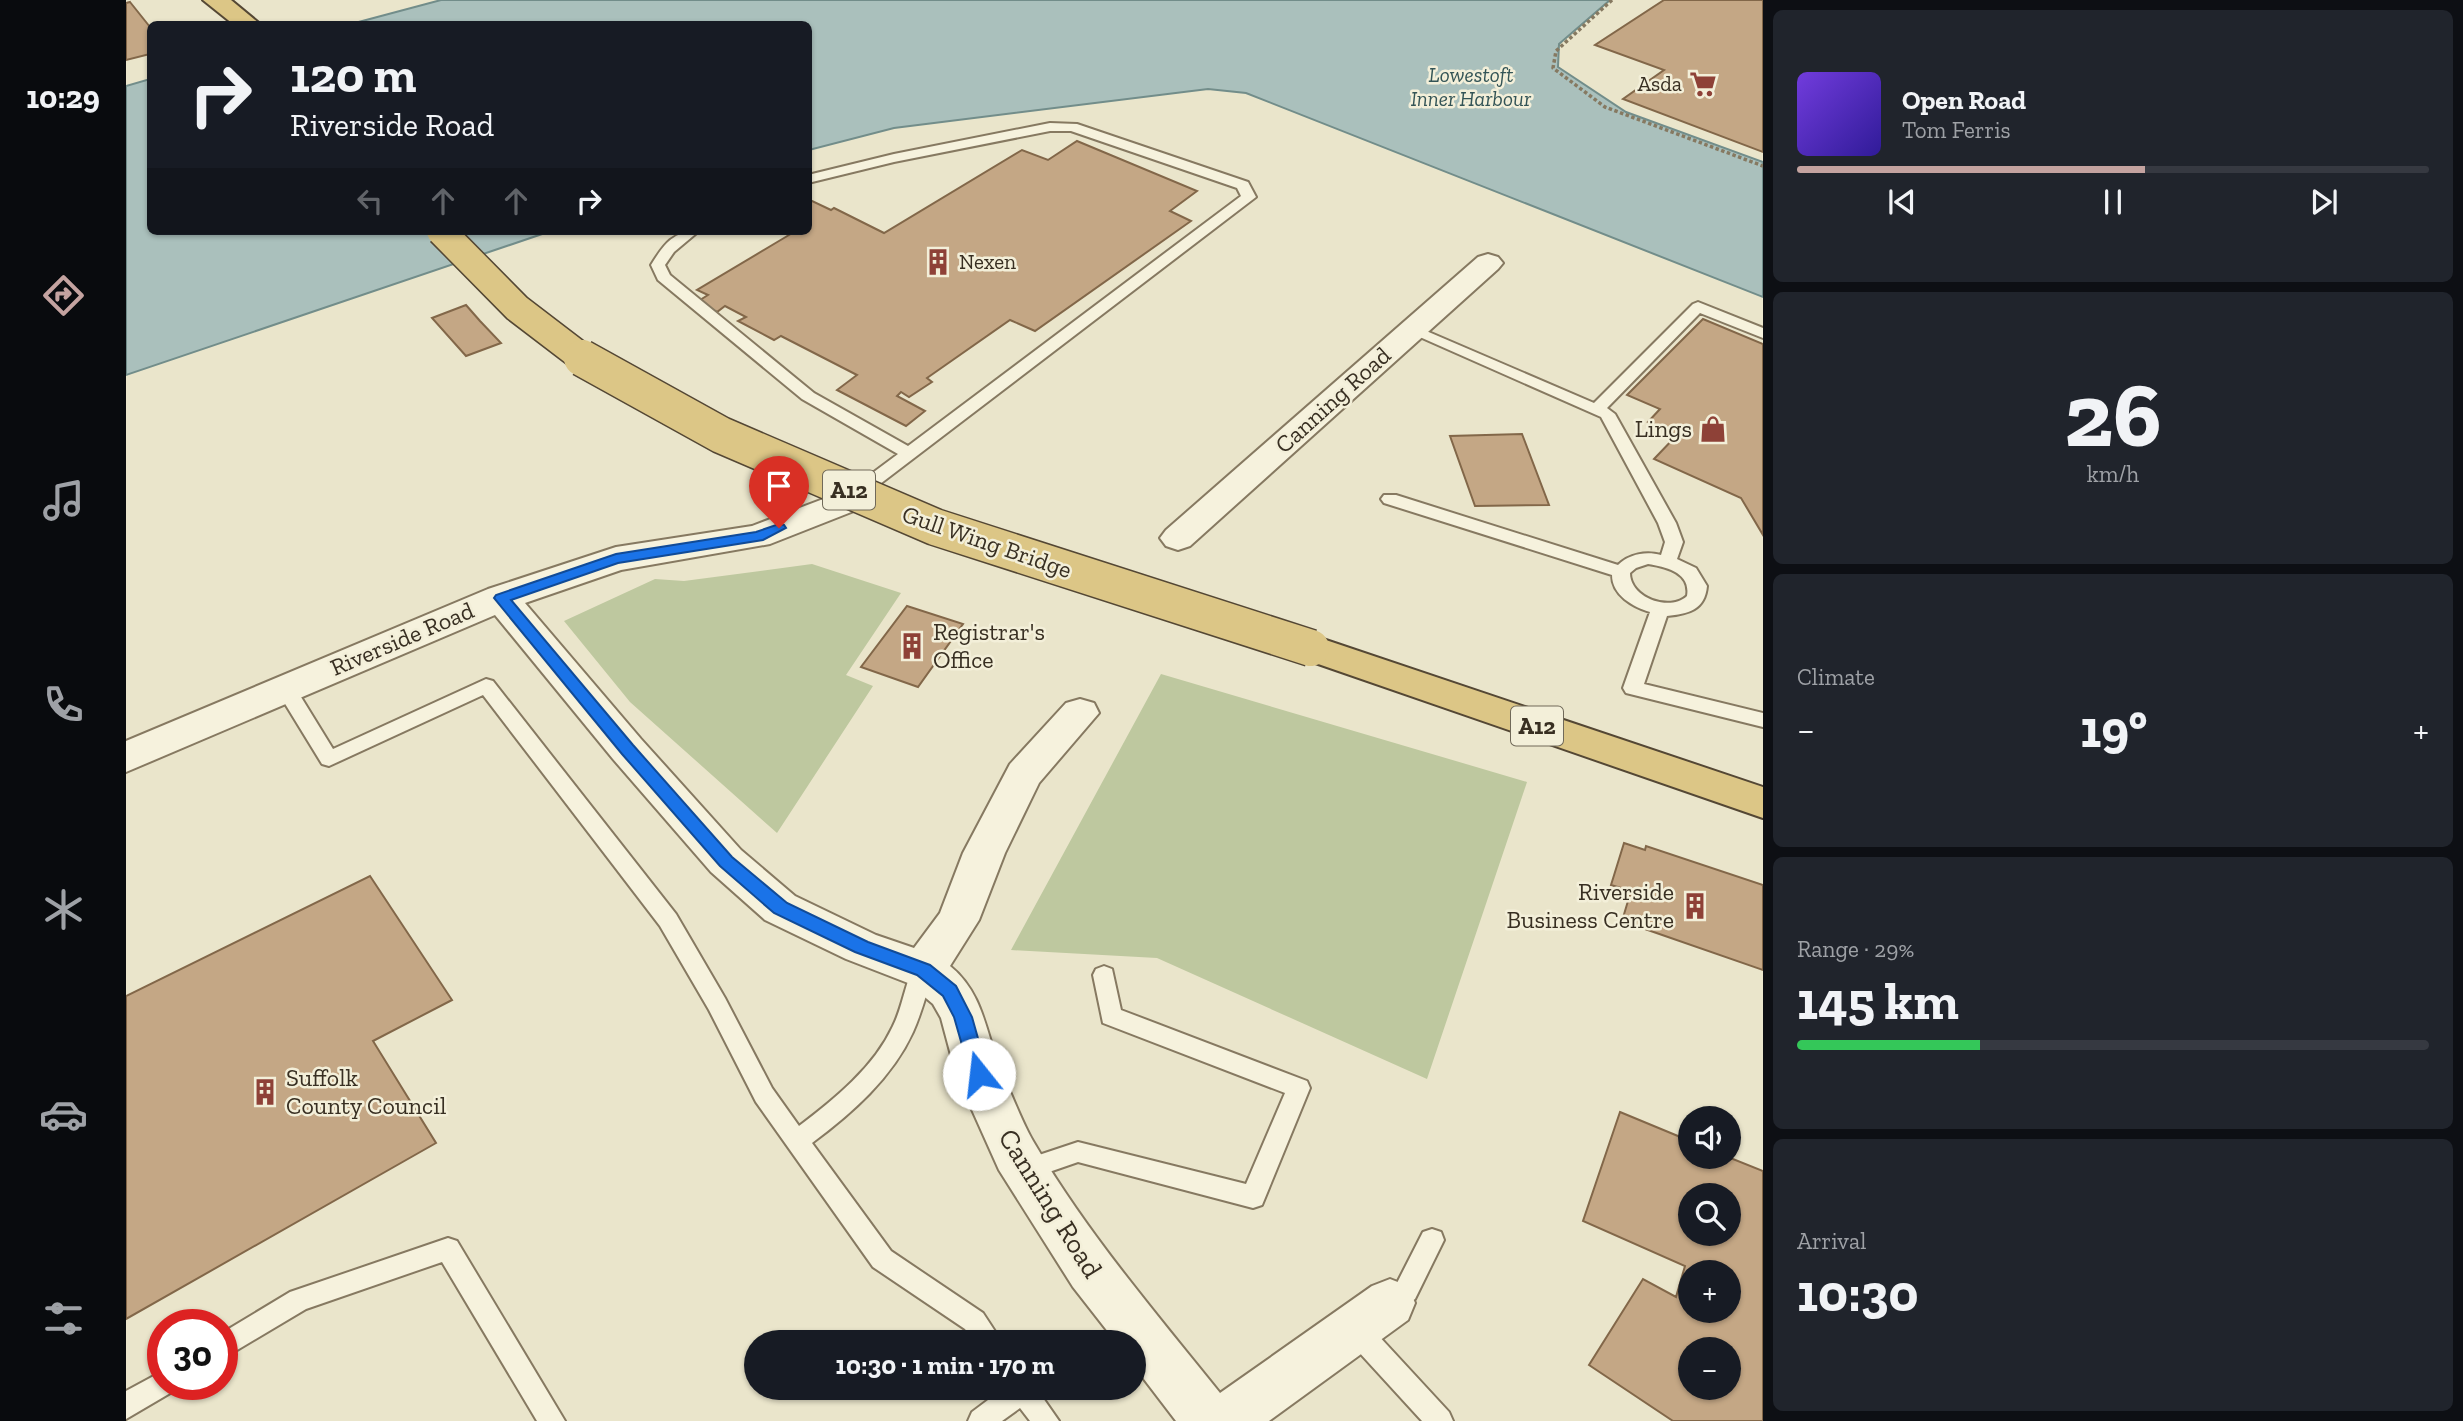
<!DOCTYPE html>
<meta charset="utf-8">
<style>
body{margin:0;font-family:"Zilla Slab",serif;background:#20242c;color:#f1f3f6;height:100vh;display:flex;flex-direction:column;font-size:26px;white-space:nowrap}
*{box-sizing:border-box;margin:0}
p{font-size:23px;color:#9ea1a6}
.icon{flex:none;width:38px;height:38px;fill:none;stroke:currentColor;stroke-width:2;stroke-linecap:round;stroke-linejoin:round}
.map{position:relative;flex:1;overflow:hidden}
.sheet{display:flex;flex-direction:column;gap:10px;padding:10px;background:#0d0f14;width:700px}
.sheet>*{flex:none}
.hud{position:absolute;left:21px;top:21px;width:665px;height:214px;border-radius:10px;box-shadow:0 2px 5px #0004;background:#171b24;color:#f1f3f6;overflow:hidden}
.controls{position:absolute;left:1552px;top:1106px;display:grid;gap:14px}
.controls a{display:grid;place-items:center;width:63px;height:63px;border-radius:50%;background:#171b24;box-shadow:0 2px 5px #0004;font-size:35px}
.speed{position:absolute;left:21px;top:1309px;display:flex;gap:14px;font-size:35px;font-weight:700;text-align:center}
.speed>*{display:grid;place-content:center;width:91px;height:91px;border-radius:50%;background:#171b24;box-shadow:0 2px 5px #0004;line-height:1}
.speed .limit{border:10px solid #d22;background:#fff;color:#111}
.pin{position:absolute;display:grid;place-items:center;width:60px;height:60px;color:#fff;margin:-72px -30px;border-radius:50% 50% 50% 0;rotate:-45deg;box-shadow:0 0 7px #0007}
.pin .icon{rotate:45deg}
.me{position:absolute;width:77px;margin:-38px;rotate:344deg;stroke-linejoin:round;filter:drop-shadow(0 0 5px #0008)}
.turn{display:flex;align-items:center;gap:24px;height:147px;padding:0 28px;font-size:32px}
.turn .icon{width:91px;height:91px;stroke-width:2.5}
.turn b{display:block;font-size:49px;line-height:60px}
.lanes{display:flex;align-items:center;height:66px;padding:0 28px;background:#0003;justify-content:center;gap:35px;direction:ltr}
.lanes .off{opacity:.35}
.big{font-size:52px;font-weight:700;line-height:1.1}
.sheet .widget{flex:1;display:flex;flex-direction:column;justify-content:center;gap:10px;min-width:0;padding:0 24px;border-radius:10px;background:#20242c}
.sheet .dial{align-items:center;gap:0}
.dial b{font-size:91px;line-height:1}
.song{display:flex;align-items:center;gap:21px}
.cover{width:84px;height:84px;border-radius:10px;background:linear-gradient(135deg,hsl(260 70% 55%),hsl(250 70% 35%))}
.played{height:7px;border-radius:4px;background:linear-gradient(90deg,#c4a3a0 55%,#363941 55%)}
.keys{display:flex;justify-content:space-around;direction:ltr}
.heat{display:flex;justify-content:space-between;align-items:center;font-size:38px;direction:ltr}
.charge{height:10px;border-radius:5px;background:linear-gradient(90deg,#34c759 29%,#363941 0)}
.trip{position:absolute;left:618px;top:1330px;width:402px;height:70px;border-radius:35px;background:#171b24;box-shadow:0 2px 5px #0004;font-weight:700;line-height:70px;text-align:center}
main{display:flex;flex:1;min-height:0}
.tabs{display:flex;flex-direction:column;width:126px;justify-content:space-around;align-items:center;background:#090b0e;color:#9ea1a6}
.tabs .icon{width:49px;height:49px}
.tabs .on{color:#c4a3a0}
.tabs b{font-size:32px;color:#f1f3f6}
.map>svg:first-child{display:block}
.green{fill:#bec89f}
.water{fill:#aac0bc;stroke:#728d8a;stroke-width:2}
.building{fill:#c4a785;stroke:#826749;stroke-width:2;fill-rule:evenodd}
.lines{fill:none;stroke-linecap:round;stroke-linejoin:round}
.service-casing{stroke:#867961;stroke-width:4}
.minor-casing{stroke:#867961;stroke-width:4}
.trunk-casing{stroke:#544734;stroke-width:4}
.path{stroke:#867961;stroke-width:3.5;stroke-dasharray:3.5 2.5;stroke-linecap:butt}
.service{fill:#f6f2dd;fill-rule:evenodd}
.minor{fill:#f6f2dd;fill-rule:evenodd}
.trunk{fill:#dcc686;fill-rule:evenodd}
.trunk-bridge-far1-casing{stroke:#544734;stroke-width:31;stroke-linecap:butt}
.trunk-bridge-casing{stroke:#544734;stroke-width:39;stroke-linecap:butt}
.trunk-bridge-far1{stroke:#dcc686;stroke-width:28}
.trunk-bridge{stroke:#dcc686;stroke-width:36}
.route{fill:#1a73e8;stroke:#114b97;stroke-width:2}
.labels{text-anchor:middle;stroke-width:5;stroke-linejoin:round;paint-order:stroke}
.far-water-label{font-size:21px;font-style:italic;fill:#335456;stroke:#f3efd9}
.far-poi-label{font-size:21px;fill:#382f22;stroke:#f3efd9;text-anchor:end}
.shield{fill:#f3efd9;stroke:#706959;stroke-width:2}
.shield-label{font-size:23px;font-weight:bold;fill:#382f22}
.street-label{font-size:24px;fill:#382f22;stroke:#f3efd9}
.poi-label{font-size:24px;fill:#382f22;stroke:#f3efd9;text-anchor:end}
.near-street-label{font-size:28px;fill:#382f22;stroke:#f3efd9}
</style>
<main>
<nav class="tabs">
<b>10:29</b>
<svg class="icon on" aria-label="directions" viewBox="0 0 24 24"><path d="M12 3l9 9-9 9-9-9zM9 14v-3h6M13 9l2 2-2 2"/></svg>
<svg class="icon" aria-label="music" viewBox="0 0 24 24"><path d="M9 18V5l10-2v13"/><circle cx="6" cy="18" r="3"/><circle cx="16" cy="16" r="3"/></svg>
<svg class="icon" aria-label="phone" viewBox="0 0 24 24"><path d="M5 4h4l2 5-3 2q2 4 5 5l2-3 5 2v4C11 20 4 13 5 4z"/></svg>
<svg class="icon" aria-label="climate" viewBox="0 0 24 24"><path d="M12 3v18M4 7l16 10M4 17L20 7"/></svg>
<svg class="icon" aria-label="car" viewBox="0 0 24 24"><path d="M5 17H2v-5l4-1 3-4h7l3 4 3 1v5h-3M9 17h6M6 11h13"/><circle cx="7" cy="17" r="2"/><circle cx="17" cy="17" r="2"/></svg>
<svg class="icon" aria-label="filters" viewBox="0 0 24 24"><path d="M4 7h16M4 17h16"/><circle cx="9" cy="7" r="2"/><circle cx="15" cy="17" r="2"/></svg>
</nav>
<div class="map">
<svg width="1637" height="1421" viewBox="0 0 1637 1421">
<rect width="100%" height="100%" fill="#eae5cb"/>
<!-- green -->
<path class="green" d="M686 564 775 593 720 675 747 686 651 833 504 702 438 621 529 579 558 581Z
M1035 674 1401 782 1301 1079 1031 958 885 950Z"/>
<!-- water -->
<path class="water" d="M315 0H1484L1433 44 1432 67 1500 112 1637 162V297L1120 93 1082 89 768 128 683 150 682 24H225Z
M24 79V231H425L0 375V86Z"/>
<!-- building -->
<path class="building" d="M1538 0H1637V152L1497 99 1538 70 1469 45Z
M4 2 24 27V54L0 60V3Z
M951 141 1071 191 1044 211 1065 221 909 331 884 320 801 378 806 382 783 397 775 392 771 396 799 411 780 426 711 390 731 375 655 336 648 340 612 321 620 317 599 306 591 312 571 302 582 295 571 290 663 235 654 231H682V199L705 210 708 208 758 233 896 150 922 160Z
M340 305 354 321 375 343 340 356 306 318Z
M1577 319 1637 344V535L1615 498 1528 459 1551 435 1522 422 1534 409 1501 395Z
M1396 434 1423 505 1349 506 1324 436Z
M781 606 837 624 792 687 735 667Z
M1498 843 1519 850 1520 846 1637 885V970L1496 921 1505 891 1485 885Z
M244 876 326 1000 247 1041 310 1143 0 1319V996Z
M1494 1112 1564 1141V1157H1602L1637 1171V1421H1547L1463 1365 1517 1279 1550 1297 1559 1266 1457 1221ZM1564 1195H1603V1234H1564ZM1564 1272H1603V1311H1564ZM1564 1349H1603V1388H1564Z"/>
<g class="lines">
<defs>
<path id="service" d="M924 123 951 124 1122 182 1130 197 733 500H721L718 496 721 492 772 454 676 399 532 280 525 265C538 244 547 231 573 231L548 252 539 265 544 275 688 393 782 446 1115 196 1111 188 945 131H924L768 162 682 183V175L768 154Z
M1572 302 1637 328V338L1574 313 1481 408 1489 414 1550 523 1557 542 1551 559 1570 568 1581 586C1579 610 1562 614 1541 616L1518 684 1637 713V727L1500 693 1497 688 1524 612C1507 607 1486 595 1486 575L1258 503 1255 499 1258 495H1270L1492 565C1503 554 1520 551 1535 555L1539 542 1532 523 1475 417 1278 330 1281 327H1291L1468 403 1567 304ZM1522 564C1541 567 1565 573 1561 596 1544 612 1504 598 1504 573L1510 568Z
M360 679 367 681 550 914 599 998 646 1088 673 1126C709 1099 748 1067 767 1026 777 1006 779 983 789 964L797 961 805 964 808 970C801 991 796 1012 787 1032 766 1078 726 1113 686 1143L765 1251 857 1313 876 1342H848L839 1329 747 1267 630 1102 583 1010 534 926 357 695 203 766 196 764 150 689 153 684H167L207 749Z
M978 966 986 969 995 1010 1181 1081 1184 1088 1136 1205 1127 1208 952 1162 900 1180 892 1176 888 1169 892 1162 952 1142 1120 1184 1159 1093 977 1023 967 975 970 969Z
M1306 1229 1315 1232 1318 1240 1289 1299 1265 1314 1256 1310 1252 1302 1256 1294 1271 1283 1297 1232Z
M322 1238 331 1241 439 1421H411L316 1262 180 1309 96 1359V1333L164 1292Z
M1229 1317 1238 1320 1323 1412 1327 1421H1296L1220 1338 1216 1329 1220 1320Z
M37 1371V1384H49L46 1392 0 1419V1391Z
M878 1388H910L933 1421H904L894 1408 876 1421H842L846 1412Z"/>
<path id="minor" d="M1362 254 1372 257 1377 263 1372 269 1064 546 1052 550 1040 546 1034 538 1040 530 1352 257Z
M721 490 733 493 738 501 733 509 644 544 495 570 399 603 515 739 615 850 669 896 750 935 788 948 814 913 837 853 884 764 940 703 954 699 968 703 973 713 913 783 879 853 853 920 824 966C860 995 860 1039 878 1079 888 1099 896 1122 907 1141 960 1232 1029 1312 1094 1393L1246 1286 1264 1279 1282 1286 1289 1303 1282 1320 1143 1421H1050L1008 1366V1342H990L947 1287 873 1170 830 1074 815 1018 807 1004 782 983 720 959 639 920 585 872 487 759 369 615 0 772V741L362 589 490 547 626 526Z"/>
<path id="trunk" d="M77 0H105L134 24H107Z
M1185 635 1637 787V818L1172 657 1166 648 1172 639Z"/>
</defs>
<!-- service casing -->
<use href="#service" class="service-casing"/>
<!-- minor casing -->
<use href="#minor" class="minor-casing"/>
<!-- trunk casing -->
<use href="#trunk" class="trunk-casing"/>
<!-- path -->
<path class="path" d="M1486 0 1430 51 1427 68 1479 107 1637 166"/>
<!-- service -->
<use href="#service" class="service"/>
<!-- minor -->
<use href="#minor" class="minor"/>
<!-- trunk -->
<use href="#trunk" class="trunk"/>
<defs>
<path id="trunk-bridge-far1" d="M315 231 391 308 459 360"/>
<path id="trunk-bridge" d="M456 358 595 435 809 527 1185 648"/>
</defs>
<!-- trunk-bridge-far1 casing -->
<use href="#trunk-bridge-far1" class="trunk-bridge-far1-casing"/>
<!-- trunk-bridge casing -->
<use href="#trunk-bridge" class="trunk-bridge-casing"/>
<!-- trunk-bridge-far1 -->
<use href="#trunk-bridge-far1" class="trunk-bridge-far1"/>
<!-- trunk-bridge -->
<use href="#trunk-bridge" class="trunk-bridge"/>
</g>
<!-- route -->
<path class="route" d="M653 524 658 525 660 528 637 540 492 563 385 600 507 745 606 857 661 903 742 942 804 965 830 986 846 1017 862 1074 859 1080 853 1082 846 1080 828 1017 817 996 791 975 729 952 648 913 594 866 496 754 368 598 370 595 490 554 630 532Z"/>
<!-- icons -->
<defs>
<symbol id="supermarket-bare" viewBox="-9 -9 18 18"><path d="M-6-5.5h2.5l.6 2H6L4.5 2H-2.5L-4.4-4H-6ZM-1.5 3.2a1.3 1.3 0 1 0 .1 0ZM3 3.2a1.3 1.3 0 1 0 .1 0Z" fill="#8e4137" stroke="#f3efd9" stroke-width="2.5" paint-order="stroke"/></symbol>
<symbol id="building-bare" viewBox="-9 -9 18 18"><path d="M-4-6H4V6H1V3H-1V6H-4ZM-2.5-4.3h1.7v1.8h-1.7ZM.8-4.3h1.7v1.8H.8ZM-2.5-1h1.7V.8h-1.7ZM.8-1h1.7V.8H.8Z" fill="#8e4137" stroke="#f3efd9" stroke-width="2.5" paint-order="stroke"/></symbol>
<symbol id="shop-bare" viewBox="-9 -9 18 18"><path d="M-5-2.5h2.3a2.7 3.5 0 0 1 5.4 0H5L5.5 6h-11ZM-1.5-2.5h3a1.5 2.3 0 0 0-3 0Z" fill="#8e4137" stroke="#f3efd9" stroke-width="2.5" paint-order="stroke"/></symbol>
</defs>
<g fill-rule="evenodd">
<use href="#supermarket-bare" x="1558" y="65" width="38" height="38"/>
<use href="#building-bare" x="793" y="243" width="38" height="38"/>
<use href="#shop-bare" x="1568" y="410" width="38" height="38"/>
<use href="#building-bare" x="767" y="627" width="38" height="38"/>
<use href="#building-bare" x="1550" y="887" width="38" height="38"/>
<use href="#building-bare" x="120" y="1073" width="38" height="38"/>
</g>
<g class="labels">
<!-- far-water labels -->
<g class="far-water-label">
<text x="1345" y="82">Lowestoft<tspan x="1345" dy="24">Inner Harbour</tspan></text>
</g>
<!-- far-poi labels -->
<g class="far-poi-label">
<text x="1556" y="91">Asda</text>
<text x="833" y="269" text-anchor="start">Nexen</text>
</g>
<!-- shield labels -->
<g class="shield">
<rect x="697" y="470.5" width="52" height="39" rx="5"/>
<rect x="1385" y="706.5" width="52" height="39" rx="5"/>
</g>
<g class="shield-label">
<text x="723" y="498">A12</text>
<text x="1411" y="734">A12</text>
</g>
<!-- street labels -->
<g class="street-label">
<text transform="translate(1207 400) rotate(-42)" y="8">Canning Road</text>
<text transform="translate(861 542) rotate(19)" y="8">Gull Wing Bridge</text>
<text transform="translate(276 639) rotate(-23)" y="8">Riverside Road</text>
</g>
<!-- poi labels -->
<g class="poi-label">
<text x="1566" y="437">Lings</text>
<text x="807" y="640" text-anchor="start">Registrar's<tspan x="807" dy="28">Office</tspan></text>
<text x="1548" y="900">Riverside<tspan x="1548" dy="28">Business Centre</tspan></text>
<text x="160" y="1086" text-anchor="start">Suffolk<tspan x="160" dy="28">County Council</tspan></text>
</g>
<!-- near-street labels -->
<g class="near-street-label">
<text transform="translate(925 1203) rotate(58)" y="10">Canning Road</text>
</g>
</g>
</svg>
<div class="controls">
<a><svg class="icon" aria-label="sound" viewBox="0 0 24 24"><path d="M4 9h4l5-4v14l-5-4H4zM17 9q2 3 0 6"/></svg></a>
<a><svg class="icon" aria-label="search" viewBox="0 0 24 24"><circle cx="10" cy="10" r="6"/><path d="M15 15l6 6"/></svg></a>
<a>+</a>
<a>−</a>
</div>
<div class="speed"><div class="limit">30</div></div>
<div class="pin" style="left:653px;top:528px;background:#d93025"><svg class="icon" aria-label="arrive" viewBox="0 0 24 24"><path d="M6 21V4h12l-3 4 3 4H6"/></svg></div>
<svg class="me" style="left:853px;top:1074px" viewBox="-20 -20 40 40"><circle r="19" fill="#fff"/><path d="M0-13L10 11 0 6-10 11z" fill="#1a73e8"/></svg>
<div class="trip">10:30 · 1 min · 170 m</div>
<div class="hud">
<div class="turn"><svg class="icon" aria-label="right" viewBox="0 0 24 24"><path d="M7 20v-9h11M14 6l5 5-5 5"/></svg><div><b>120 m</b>Riverside Road</div></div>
<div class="lanes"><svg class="icon off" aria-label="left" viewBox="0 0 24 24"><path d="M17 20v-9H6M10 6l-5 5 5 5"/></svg><svg class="icon off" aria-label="ahead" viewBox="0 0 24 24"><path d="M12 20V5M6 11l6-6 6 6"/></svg><svg class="icon off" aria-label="ahead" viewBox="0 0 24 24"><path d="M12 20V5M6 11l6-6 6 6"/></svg><svg class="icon" aria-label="right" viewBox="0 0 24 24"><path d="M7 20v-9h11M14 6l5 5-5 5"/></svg></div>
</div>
</div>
<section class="sheet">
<div class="widget">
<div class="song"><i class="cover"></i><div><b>Open Road</b><p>Tom Ferris</p></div></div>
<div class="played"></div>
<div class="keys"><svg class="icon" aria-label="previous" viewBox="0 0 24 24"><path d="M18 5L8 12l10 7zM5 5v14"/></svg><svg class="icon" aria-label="pause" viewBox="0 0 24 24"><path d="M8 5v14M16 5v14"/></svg><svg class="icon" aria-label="next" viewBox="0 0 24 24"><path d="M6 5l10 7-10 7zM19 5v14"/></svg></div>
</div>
<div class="widget dial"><b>26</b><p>km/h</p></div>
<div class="widget"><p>Climate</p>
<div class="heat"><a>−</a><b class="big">19°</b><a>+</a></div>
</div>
<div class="widget"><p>Range · 29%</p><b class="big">145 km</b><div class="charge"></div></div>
<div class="widget"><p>Arrival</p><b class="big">10:30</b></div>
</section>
</main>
